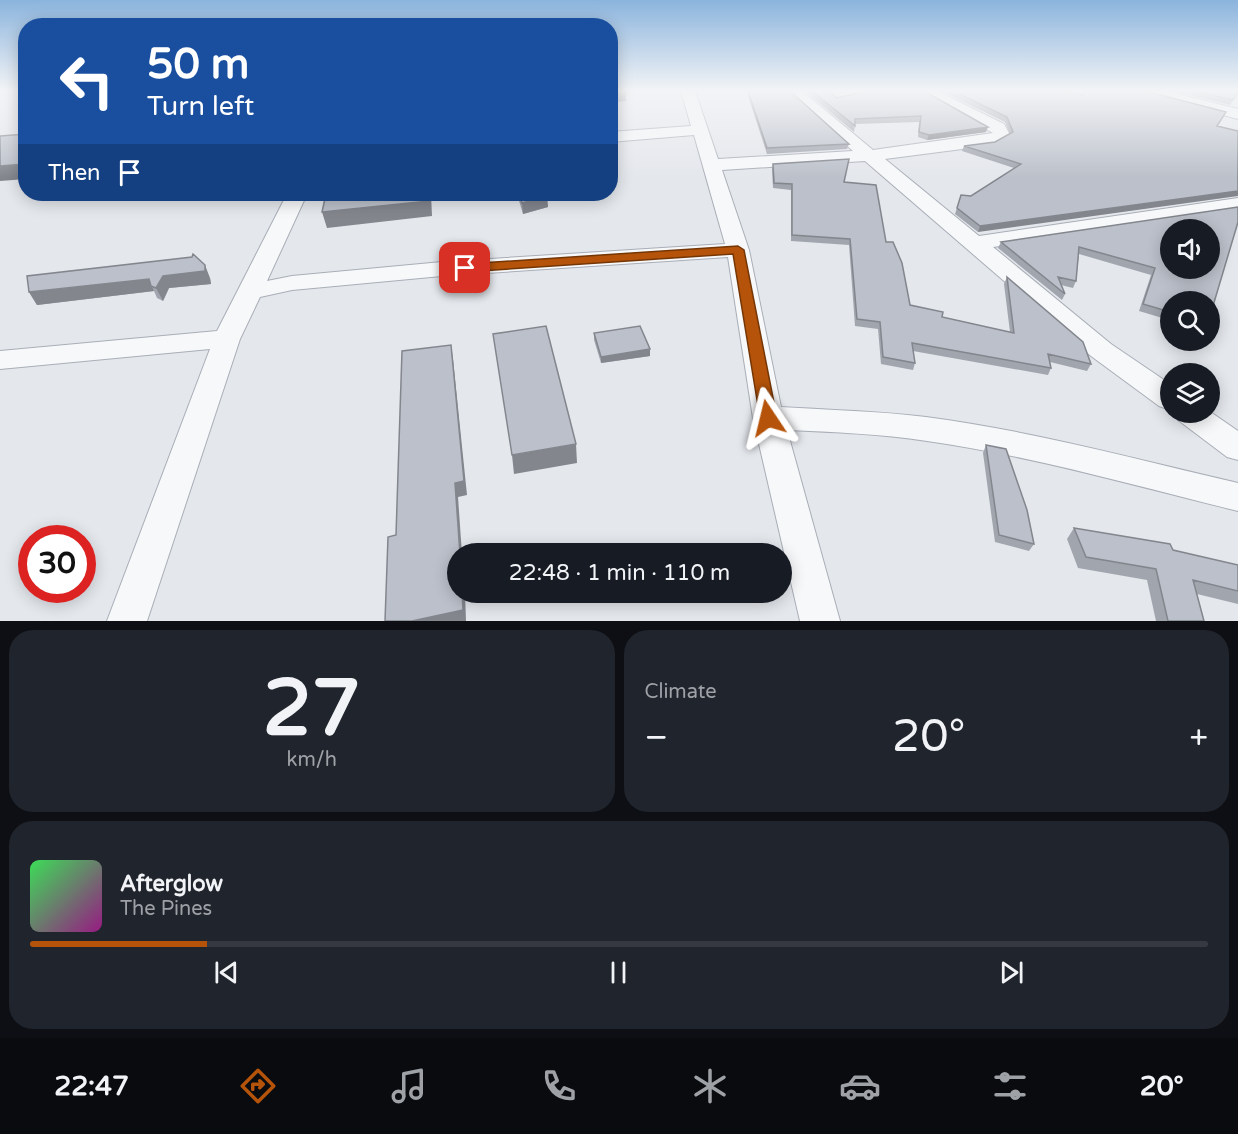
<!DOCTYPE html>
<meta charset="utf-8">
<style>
body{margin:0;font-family:"Varela Round",sans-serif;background:#20242c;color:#f1f3f6;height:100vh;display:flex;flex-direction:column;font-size:22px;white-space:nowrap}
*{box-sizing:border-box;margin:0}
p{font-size:20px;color:#9ea1a6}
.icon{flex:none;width:33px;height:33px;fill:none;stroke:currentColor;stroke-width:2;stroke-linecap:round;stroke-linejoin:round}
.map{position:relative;height:621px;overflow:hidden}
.details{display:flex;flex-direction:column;gap:9px;padding:9px;background:#0d0f14;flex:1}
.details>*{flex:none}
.guide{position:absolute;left:18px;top:18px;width:600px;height:183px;border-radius:24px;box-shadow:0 3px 15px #0003;background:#1a4fa0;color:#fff;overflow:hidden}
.tools{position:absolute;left:1160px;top:219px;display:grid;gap:12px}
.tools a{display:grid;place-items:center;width:60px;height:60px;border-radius:50%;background:#171b24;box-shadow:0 3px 15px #0003;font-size:30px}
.speed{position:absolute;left:18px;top:525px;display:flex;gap:12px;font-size:30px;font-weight:700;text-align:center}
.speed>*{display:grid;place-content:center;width:78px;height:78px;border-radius:50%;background:#171b24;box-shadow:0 3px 15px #0003;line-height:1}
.speed .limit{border:9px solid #d22;background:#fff;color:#111}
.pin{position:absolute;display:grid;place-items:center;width:51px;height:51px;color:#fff;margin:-26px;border-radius:12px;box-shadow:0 3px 9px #0006}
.me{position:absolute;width:66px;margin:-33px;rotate:350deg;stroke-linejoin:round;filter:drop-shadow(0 0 4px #0008)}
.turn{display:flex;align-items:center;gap:21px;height:126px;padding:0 30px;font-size:27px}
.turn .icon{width:78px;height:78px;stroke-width:2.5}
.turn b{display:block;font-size:42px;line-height:51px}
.then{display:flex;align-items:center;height:57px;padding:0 30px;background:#0003;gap:12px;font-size:22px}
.big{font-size:45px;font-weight:600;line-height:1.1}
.details .card{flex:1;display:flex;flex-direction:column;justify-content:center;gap:9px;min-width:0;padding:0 21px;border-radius:24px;background:#20242c}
.details .dial{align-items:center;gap:0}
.dial b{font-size:78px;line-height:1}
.song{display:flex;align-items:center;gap:18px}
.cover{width:72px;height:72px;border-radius:9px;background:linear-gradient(135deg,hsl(130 70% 55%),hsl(310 70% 35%))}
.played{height:6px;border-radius:3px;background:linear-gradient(90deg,#b45309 15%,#363941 15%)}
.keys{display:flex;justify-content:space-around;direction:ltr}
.heat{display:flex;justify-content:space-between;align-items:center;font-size:33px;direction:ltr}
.details .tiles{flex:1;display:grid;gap:9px;grid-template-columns:1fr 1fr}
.card:last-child{grid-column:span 2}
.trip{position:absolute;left:447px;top:543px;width:345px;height:60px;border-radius:30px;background:#171b24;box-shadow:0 3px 15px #0003;font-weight:600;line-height:60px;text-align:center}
.menu{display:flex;height:96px;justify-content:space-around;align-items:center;background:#090b0e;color:#9ea1a6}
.menu .icon{width:42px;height:42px}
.menu .active{color:#b45309}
.menu b{font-size:27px;color:#f1f3f6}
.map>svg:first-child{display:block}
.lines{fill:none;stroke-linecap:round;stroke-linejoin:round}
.street-casing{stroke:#a9aeb7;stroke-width:2}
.street{fill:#f7f8fa;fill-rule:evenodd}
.wall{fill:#a1a5ae}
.shaded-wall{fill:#83868d}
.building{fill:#bbc0ca;stroke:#83868d;stroke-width:1.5;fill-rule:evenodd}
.route{fill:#b45309;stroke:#753606;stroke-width:1.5}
</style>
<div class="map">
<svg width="1238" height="621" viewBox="0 0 1238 621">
<rect width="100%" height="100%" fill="#e4e7ec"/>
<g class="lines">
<defs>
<path id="street" d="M681 91H695L718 159 853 151 786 91H802L873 150 993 133 919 91H937L1004 124 1010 135 993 145 885 159 979 236 1238 198V210L993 247 1111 344 1170 384V410L1159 406 1091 356 865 161 722 170 749 250 781 407C830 410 878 411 926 417 1032 431 1135 459 1238 483V511C1135 486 1033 456 927 441 881 434 834 432 787 430L840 621H800L753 418 728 257 442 276 292 290 260 297 240 339 147 621H107L210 349 0 369V351L217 331 287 194H307L267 281 292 276 442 262 725 244 694 135 610 142V132L691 126Z
M1142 91H1165L1238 109V119L1144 94Z
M1209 411 1238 431V460L1227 457 1178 420 1174 412Z"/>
</defs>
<!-- street casing -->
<use href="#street" class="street-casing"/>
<!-- street -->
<use href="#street" class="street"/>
</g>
<!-- wall -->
<path class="wall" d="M747 91H790L849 144 847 149 767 154 747 93Z
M805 91H830L836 98 986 132 927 140 918 137 919 122 855 124 854 132Z
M941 91H1068L1082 95V91H1145L978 232 955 214 961 195 971 196 1014 168 962 151 964 146 995 142 1010 134 1005 122Z
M1173 91H1238V93L1230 105Z
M773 164 844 182 886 242 910 305 942 317 1010 332 1004 284 1007 277 1091 364 1087 371 1050 362 1051 368 1048 375 913 351 915 363 913 370 881 364 878 329 855 326 849 245 791 241V190L773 188 772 169Z
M517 194H546L548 207 523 214Z
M1238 222 1209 317V302H1170V318L1169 320 1139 311 1151 275 1079 254 1076 281 1073 288 1061 285 1065 294 1062 300 998 248 1001 242Z
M210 278 211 284 169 288 163 301 157 298 154 291 37 305 29 292Z
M594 333 650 349V356L601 363 594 340Z
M986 445 1034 544 1029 551 995 542 983 453Z
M1074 528 1238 565V604L1197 594 1204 621H1156L1147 580 1078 568 1067 539Z"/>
<!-- shaded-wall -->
<path class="shaded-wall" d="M626 92V101L610 103V94Z
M988 127 986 132 927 140 929 135Z
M610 139H613V149H610Z
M26 164V179L0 181V166Z
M1238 191V196L978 232 980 226Z
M431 194 432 216 327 228 322 212Z
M547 196 548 207 523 214 522 203Z
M205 265 210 278 211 284 169 288 163 301 156 288 163 276Z
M149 279 154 291 37 305 29 292Z
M451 345 453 359 467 495 458 497 462 554H460L455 483Z
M650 349V356L601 363V357Z
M576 444 577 463 514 474 512 455Z
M462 592H465L466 621H412Z"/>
<!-- building -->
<path class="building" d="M610 91H625L626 92 610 94Z
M748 91H790L849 144 767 148Z
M812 91H830L836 98 868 91H924L988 127 929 135 919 132 921 116 855 119V126Z
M953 91H1067L1083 95V91H1145L1226 112 1217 126 1238 131V191L980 226 957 208 961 195 971 196 1021 164 964 146 995 142 1013 132 1007 117Z
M1195 91H1238V92L1233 100Z
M26 134V164L0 166V136Z
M849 159 844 182 876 185 886 242H893L902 263 910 305 943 312 942 317 1014 333 1007 277 1083 342 1091 364 1048 354 1051 368 912 343 915 363 883 357 880 322 857 319 850 239 792 235V184L774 183 773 164Z
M326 194H429V201L322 212Z
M519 194H546L547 196 522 203Z
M1238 207V222L1210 316 1209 302H1170V312L1143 304 1155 268 1079 247 1076 281 1058 277 1065 294 1001 242ZM1170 230H1209V268H1170Z
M193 254 205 265V271L163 276 156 288 151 286 149 279 29 292 27 276 192 257Z
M546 326 576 444 512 455 493 334Z
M640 326 650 349 601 357 594 333Z
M451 345 464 481 455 483 460 554H458V592H462L463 610 412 621H385L388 537 396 535 402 351Z
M986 445 1006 449 1027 510 1034 544 999 535Z
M1074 528 1170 544 1173 550 1238 565V591L1193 580 1204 621H1168L1156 569 1086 557Z"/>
<!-- sky -->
<linearGradient id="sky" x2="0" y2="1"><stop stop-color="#8bb4dd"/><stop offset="0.51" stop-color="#f3f4f6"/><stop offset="1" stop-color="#f3f4f6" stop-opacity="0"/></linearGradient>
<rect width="1238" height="178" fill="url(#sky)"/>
<!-- route -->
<path class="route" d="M738 246 744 250 777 418 768 424 760 418 733 254 465 272 459 268 465 264Z"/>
</svg>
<div class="tools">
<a><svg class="icon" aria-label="sound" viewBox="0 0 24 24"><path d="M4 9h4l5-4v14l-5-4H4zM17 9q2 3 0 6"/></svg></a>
<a><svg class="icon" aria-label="search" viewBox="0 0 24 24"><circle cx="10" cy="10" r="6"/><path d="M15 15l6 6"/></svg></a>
<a><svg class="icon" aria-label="layers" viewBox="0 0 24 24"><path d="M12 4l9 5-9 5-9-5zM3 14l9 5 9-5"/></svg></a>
</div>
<div class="speed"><div class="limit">30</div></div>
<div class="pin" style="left:465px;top:268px;background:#d93025"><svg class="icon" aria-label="arrive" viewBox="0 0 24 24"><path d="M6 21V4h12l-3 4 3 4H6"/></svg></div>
<svg class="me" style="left:768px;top:418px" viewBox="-20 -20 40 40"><path d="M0-17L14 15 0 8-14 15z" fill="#b45309" stroke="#fff" stroke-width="4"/></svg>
<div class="trip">22:48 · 1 min · 110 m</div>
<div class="guide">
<div class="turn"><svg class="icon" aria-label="left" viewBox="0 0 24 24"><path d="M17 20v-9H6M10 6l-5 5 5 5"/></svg><div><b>50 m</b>Turn left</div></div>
<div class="then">Then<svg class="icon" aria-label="arrive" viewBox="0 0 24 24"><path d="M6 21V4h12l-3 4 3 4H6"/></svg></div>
</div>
</div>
<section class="details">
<div class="tiles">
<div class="card dial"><b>27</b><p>km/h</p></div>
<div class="card"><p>Climate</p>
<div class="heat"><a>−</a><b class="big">20°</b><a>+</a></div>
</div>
<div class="card">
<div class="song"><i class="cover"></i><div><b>Afterglow</b><p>The Pines</p></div></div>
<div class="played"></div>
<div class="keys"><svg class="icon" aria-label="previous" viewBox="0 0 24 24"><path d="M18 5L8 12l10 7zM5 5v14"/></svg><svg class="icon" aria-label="pause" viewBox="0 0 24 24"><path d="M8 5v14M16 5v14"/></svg><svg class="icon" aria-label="next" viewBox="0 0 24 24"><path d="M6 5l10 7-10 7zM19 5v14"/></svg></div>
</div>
</div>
</section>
<nav class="menu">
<b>22:47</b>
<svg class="icon active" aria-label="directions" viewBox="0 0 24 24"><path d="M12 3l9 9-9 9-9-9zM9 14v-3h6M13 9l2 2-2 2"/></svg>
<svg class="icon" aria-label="music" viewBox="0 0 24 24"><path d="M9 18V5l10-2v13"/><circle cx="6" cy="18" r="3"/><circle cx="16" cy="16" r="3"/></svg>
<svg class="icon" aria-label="phone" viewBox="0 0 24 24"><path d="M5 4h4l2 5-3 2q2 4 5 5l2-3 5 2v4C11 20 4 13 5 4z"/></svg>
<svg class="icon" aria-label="climate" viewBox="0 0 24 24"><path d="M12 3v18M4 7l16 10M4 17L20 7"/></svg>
<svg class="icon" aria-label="car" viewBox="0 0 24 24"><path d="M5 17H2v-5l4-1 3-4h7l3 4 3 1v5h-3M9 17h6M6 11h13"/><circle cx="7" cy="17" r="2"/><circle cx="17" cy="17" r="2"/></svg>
<svg class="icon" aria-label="filters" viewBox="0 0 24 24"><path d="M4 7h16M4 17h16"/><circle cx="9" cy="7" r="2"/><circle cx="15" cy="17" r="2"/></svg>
<b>20°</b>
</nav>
